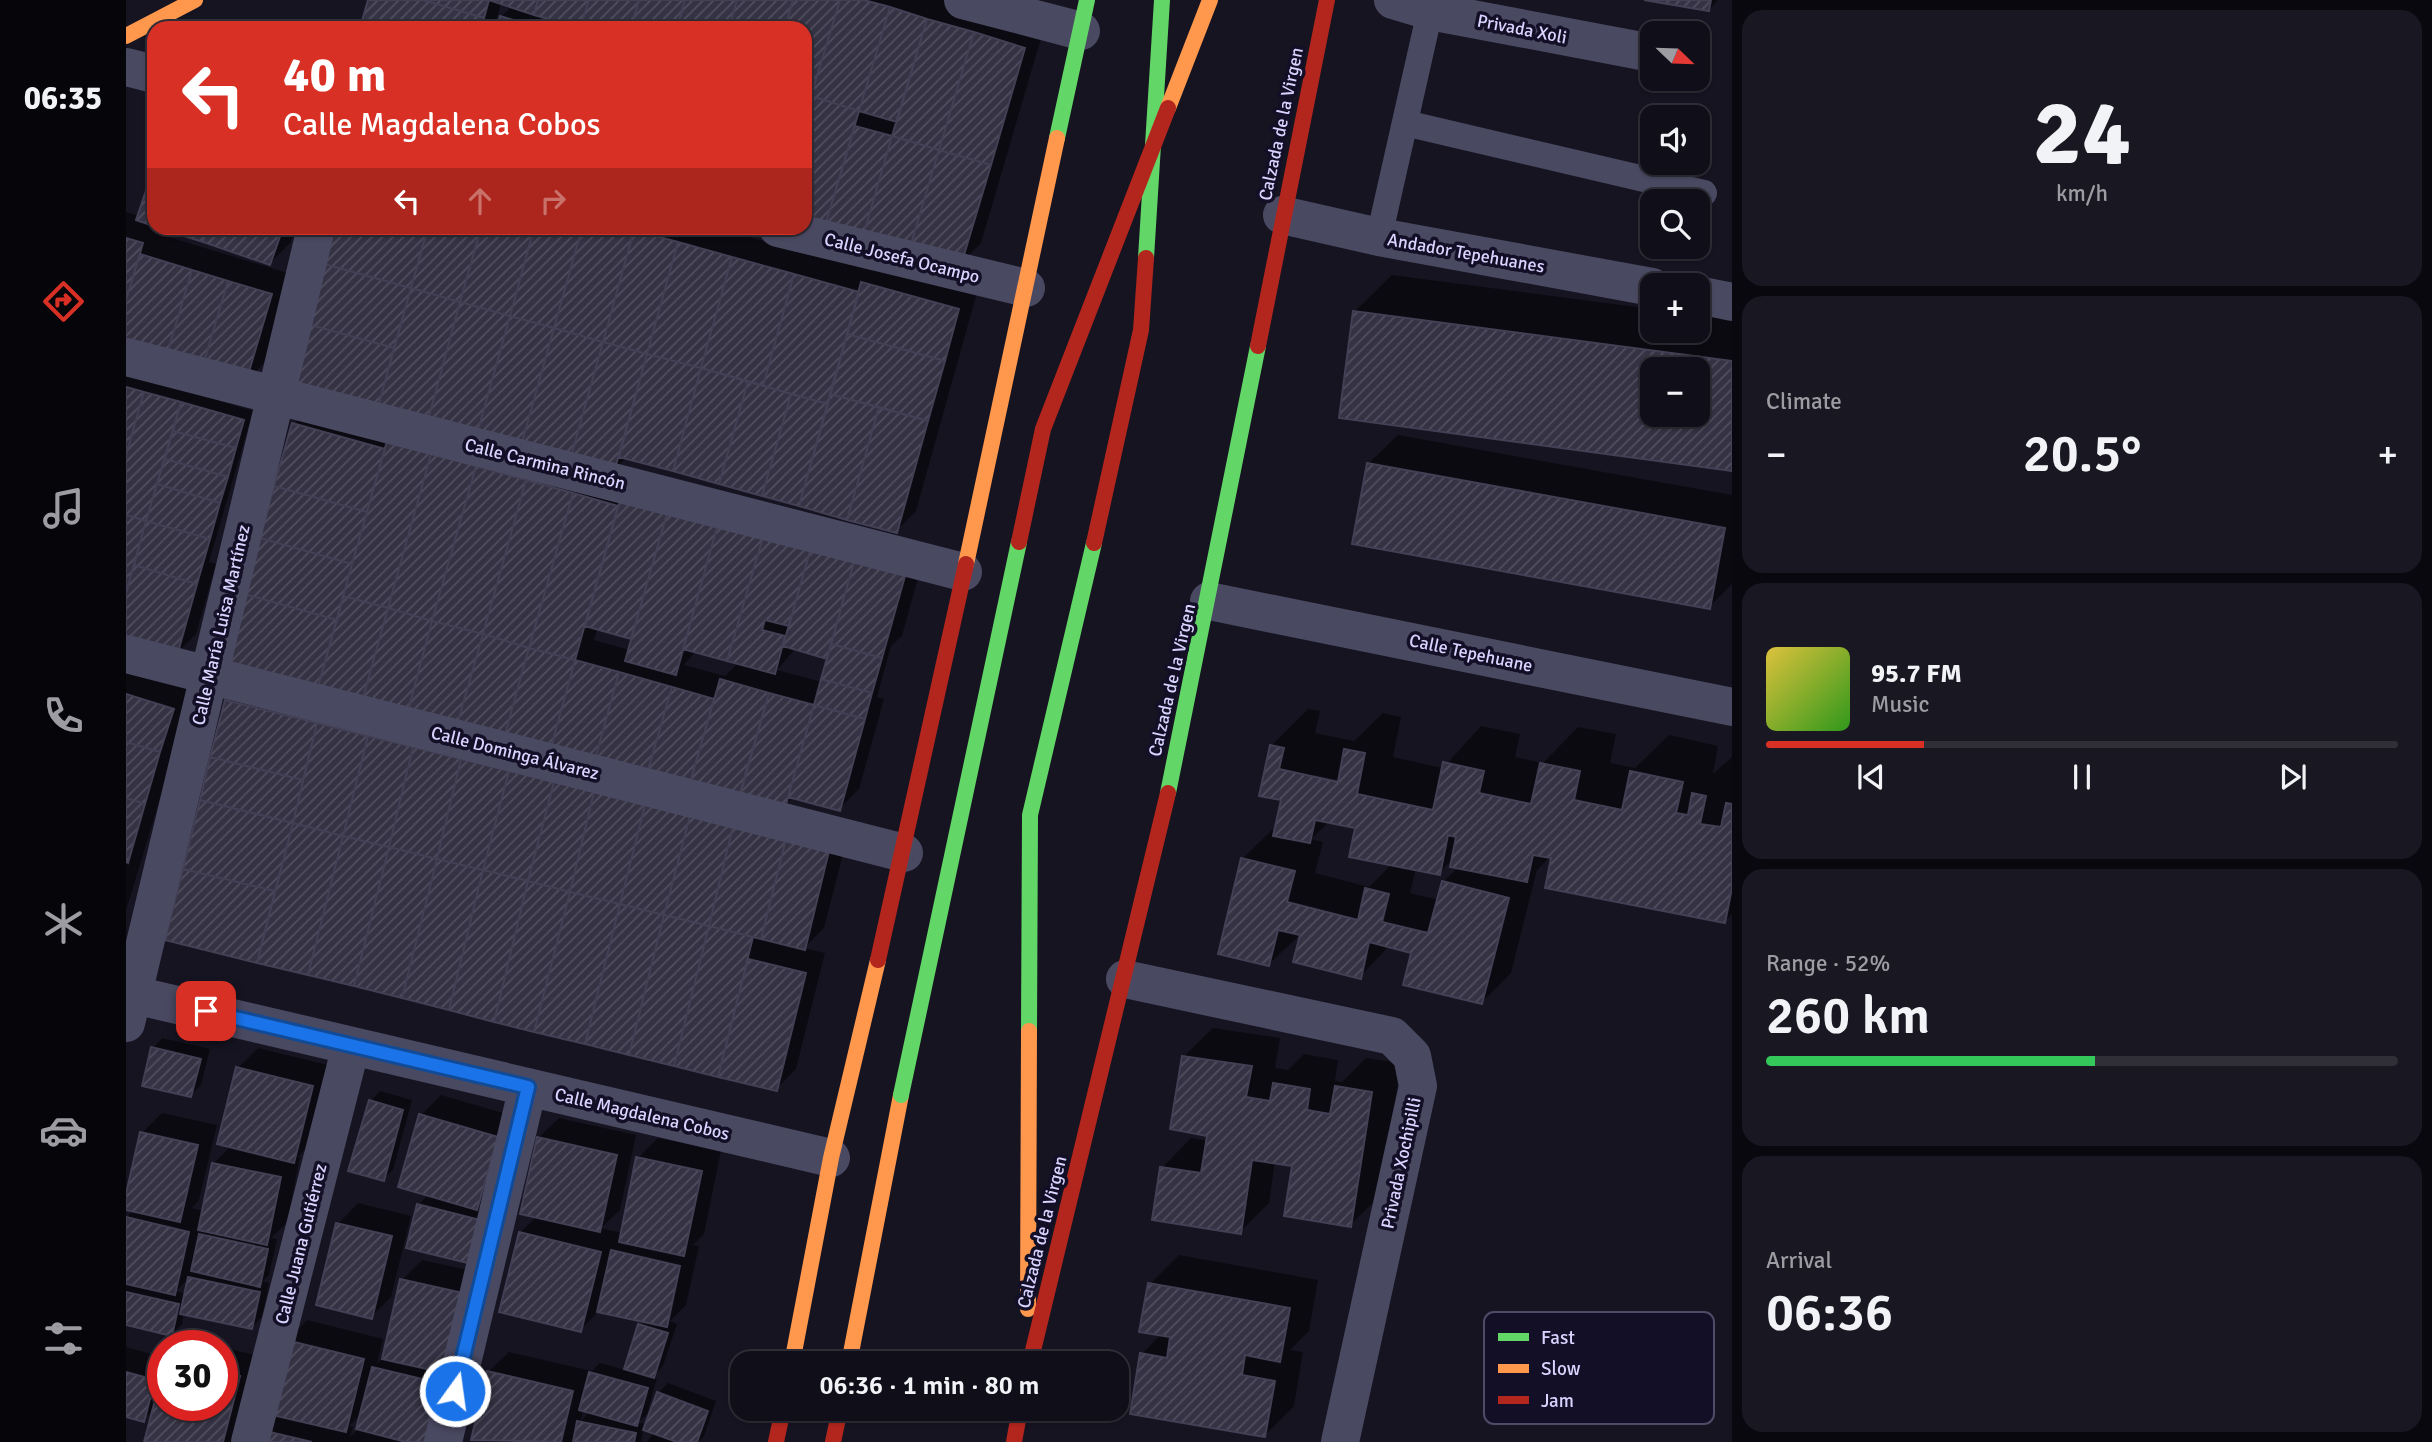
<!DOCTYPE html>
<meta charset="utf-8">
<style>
body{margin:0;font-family:Signika,sans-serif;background:#191822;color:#f1f3f6;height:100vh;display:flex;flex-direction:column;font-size:26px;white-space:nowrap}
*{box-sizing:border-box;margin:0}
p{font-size:23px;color:#9c9ca2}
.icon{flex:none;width:38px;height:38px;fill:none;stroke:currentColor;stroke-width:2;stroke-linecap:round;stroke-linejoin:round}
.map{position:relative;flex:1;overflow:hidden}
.details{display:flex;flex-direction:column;gap:10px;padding:10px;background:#09080e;width:700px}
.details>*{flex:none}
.banner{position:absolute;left:21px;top:21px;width:665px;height:214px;border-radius:21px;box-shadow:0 2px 5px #0004,0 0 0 2px #302f38;background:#d93025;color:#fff;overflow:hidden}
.needle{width:46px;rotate:113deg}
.fabs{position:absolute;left:1514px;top:21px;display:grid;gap:14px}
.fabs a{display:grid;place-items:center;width:70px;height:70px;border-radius:14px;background:#100f19;box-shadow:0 2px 5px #0004,0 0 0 2px #302f38;font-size:35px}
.speed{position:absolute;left:21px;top:1330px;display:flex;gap:14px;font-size:35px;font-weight:700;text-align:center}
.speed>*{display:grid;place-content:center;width:91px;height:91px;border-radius:50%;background:#100f19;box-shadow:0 2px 5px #0004,0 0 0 2px #302f38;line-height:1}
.speed .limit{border:10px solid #d22;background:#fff;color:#111}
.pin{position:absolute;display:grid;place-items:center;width:60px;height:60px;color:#fff;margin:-30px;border-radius:14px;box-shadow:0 4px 10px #0006}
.me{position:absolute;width:77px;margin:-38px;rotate:14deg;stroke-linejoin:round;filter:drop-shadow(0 0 5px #0008)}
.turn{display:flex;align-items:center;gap:24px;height:147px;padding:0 21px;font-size:32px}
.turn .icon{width:91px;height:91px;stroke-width:2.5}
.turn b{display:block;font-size:49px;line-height:60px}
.lanes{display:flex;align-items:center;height:66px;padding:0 21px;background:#0003;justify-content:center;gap:35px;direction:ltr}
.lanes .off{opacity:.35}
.big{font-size:52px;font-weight:600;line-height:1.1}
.details .tile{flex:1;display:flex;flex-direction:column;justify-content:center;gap:10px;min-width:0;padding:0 24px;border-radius:21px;background:#191822}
.details .dial{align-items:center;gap:0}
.dial b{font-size:91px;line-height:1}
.song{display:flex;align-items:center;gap:21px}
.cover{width:84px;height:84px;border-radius:10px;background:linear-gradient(135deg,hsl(50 70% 55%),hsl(110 70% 35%))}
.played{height:7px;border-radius:4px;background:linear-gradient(90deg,#d93025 25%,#302f38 25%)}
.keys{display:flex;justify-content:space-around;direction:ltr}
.heat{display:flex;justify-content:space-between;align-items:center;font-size:38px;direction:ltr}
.charge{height:10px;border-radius:5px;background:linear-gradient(90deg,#34c759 52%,#302f38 0)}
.trip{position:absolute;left:604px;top:1351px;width:399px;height:70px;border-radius:21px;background:#100f19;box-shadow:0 2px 5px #0004,0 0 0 2px #302f38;font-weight:600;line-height:70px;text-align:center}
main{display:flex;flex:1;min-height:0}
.tab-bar{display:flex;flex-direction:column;width:126px;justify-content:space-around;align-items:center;background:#06060a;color:#9c9ca2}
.tab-bar .icon{width:49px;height:49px}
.tab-bar .current{color:#d93025}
.tab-bar b{font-size:32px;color:#f1f3f6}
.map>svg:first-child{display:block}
.shadow{fill:#0007;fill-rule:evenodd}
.building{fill:url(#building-hatch);stroke:#433f54;stroke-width:2;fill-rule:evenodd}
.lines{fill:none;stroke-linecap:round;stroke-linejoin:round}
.lane{stroke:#4a4962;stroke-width:26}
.street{stroke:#4a4962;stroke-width:38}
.fast{stroke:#63d668;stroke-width:16}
.slow{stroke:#ff974d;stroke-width:16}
.jam{stroke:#b3261e;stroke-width:16}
.fast-bridge{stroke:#63d668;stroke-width:16}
.slow-bridge{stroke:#ff974d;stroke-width:16}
.jam-bridge{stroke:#b3261e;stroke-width:16}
.route-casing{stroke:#114b97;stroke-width:18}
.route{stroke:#1a73e8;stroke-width:12}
.labels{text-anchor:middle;stroke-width:7;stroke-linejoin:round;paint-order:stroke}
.street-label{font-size:18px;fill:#d9d4ff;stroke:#130f26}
.key{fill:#130f26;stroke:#4e4a67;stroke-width:2}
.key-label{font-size:19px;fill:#d9d4ff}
</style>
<main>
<nav class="tab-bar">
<b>06:35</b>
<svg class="icon current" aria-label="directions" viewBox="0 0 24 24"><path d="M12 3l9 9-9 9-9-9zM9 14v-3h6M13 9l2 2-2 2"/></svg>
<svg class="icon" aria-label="music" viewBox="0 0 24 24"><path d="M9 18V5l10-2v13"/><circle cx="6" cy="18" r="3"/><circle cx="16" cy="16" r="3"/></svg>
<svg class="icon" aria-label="phone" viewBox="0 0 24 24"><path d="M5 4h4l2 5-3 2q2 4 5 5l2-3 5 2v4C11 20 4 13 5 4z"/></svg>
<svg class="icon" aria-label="climate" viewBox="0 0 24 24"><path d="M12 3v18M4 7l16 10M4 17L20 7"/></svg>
<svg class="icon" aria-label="car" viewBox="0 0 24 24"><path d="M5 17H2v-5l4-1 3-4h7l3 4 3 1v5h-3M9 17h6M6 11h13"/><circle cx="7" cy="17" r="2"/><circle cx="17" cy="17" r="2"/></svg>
<svg class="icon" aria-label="filters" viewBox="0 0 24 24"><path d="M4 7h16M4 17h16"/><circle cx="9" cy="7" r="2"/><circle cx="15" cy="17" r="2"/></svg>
</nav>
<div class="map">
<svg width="1606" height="1442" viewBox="0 0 1606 1442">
<defs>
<pattern id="building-hatch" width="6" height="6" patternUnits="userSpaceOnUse" patternTransform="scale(1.75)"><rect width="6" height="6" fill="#343243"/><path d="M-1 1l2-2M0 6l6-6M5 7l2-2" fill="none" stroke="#514f5f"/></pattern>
</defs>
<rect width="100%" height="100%" fill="#161421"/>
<!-- shadow -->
<path class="shadow" d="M244 0H825L918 28 855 243 835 263 679 217V28H372L375 17 386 6 375 3 368 28H236Z
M1528 0H1592L1583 10Z
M28 172V228H35L33 234 165 274 138 363 118 383 0 348V212L13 216Z
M39 228H169L164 243 144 263Z
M209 228H590L748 271 757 262 852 289 790 511 770 531 501 457 488 470 166 381Z
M1266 275 1526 309V331H1572V315L1606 320V469L1215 417 1229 311ZM1526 369H1572V415H1526Z
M0 361 71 394 127 411 83 562 90 564 70 634 50 654 0 640Z
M188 404 798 556 776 636 765 646 751 697 758 699 733 789 713 809 667 797 658 806 723 831 698 928 678 948 699 953 670 1069 650 1089 41 938 100 701 120 681 101 659 168 424ZM472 627 508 638 504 650 468 640ZM670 648 705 652 696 682 651 670ZM570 651 613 662 599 676 558 665Z
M1272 435 1606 495V584L1583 607 1242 464Z
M0 669 67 689 0 911Z
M1182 709 1194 711 1189 733 1228 741 1257 713 1275 717 1267 757 1317 768 1355 726 1394 734 1389 757 1417 763 1452 727 1490 734 1484 763 1509 768 1543 735 1592 746 1587 774 1606 757V914L1599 921 1428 853 1411 870 1385 973 1356 1002 1287 951 1264 945 1234 977 1176 933 1143 964 1116 859 1146 830 1150 831 1157 799 1145 746ZM1188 775 1221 782 1220 786 1188 778ZM1204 821 1231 826 1266 864 1243 887 1189 873 1197 842 1185 839ZM1327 859 1332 867 1317 882 1313 900 1284 893 1290 868 1313 873Z
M1087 1028 1154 1038 1149 1068 1162 1070 1178 1054 1212 1060 1209 1081 1216 1082 1240 1058 1275 1063 1254 1196 1224 1225 1168 1165 1149 1162 1143 1203 1114 1232 1036 1168 1065 1138 1082 1141 1083 1134 1057 1057Z
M36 1038 84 1049 75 1085 65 1095 27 1048Z
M132 1048 206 1066 187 1141 172 1157H174L161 1223 145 1238 151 1239 143 1275 137 1281 143 1283 136 1317 126 1327 58 1313 56 1324 46 1334 0 1323V1218L8 1210 0 1208V1202L16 1133 36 1113 91 1125 73 1200 66 1208 78 1211 88 1163 105 1146 112 1068ZM64 1277 61 1294 50 1291Z
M254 1091 286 1100 267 1170 257 1179 245 1101Z
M315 1095 391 1117 371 1188 351 1207 367 1211 356 1252 292 1205 303 1194 295 1115Z
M433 1118 510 1135 494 1210 475 1228 497 1233 512 1158 532 1138 595 1151 578 1234 567 1245 573 1246 560 1305 544 1321 551 1324 537 1366 526 1377 531 1378 521 1414 512 1423 521 1424 532 1393 542 1383 590 1401 578 1436 572 1442H521L528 1432 518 1428 515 1442H360L347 1439 362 1372 383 1352 466 1371 474 1363 499 1370 514 1325 518 1321 473 1311 454 1330 394 1233 411 1216 412 1138ZM457 1409 464 1411 455 1421Z
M232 1203 285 1216 265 1297 245 1317 212 1224Z
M1053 1255 1192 1280 1183 1331 1164 1350 1177 1352 1168 1406 1139 1435 1016 1354 1035 1334 1024 1284Z
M296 1260 356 1273 303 1442H130L161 1341 181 1320 257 1339 251 1364 258 1357 276 1280ZM235 1414 232 1429 224 1437 227 1427 223 1426Z
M62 1338 91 1346H54Z
M0 1347 37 1357V1405H96V1347L133 1356 111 1442H20L29 1408 17 1420 0 1416Z"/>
<!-- building -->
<path class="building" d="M242 0H297L358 18 354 28H234Z
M297 0H363L358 18Z
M363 0H412L408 15Z
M412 0H463L454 28 408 15Z
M463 0H513L505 28H454Z
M513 0H559L551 28H505Z
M559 0H611L603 28H551Z
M611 0H667L659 28H603Z
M667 0H714L685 96 679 94V28H659Z
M714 0H738L764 7 733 111 685 96Z
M1518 0H1585L1583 11Z
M764 7 801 19 771 122 733 111Z
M374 16 414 28H370Z
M801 19 848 32 813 150 766 136Z
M848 32 899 48 865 165 813 150Z
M685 96 733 111 699 226 679 220V118Z
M729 126 766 136 737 236 699 226Z
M766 136 813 150 783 251 737 236Z
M813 150 865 165 835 265 783 251Z
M28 167V226L10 220Z
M33 228H82L77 242Z
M82 228H157L144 265 77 242Z
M208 228H291L301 230 285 288 198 264Z
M302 228H355L334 302 285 288Z
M355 228H408L384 316 334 302Z
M408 228H456L428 328 384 316Z
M456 228 508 230 477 342 428 328Z
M508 230 552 242 521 354 477 342Z
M0 238 17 243 0 300Z
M552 242 606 257 575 368 521 354Z
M14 254 66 270 39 361 0 349V300Z
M606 257 668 274 637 386 575 368Z
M198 264 285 288 268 348 181 324Z
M66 270 102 281 75 372 39 361Z
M668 274 733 292 702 404 637 386Z
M102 281 146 294 119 385 75 372Z
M735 282 833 309 819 361 721 334Z
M285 288 334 302 302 420 252 407Z
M334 302 384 316 351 434 302 420Z
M1227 311 1606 361V471L1213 418ZM1526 369H1572V415H1526Z
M384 316 428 328 395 446 351 434Z
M181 324 268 348 252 407 164 382Z
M428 328 477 342 444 460 395 446Z
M721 334 819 361 802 421 704 394Z
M477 342 521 354 488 472 444 460Z
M521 354 575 368 547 471 493 457Z
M575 368 622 381 593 484 547 471Z
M622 381 665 394 636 496 593 484Z
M0 387 18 392 0 455Z
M18 392 55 402 20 521 0 515V455Z
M665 394 702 404 673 506 636 496Z
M704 394 753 407 721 520 673 506Z
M55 402 118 420 110 448 47 431Z
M753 407 802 421 771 533 721 520Z
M166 423 259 449 241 512 148 486Z
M47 431 110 448 102 477 39 459Z
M261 441 305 454 262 608 217 596Z
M305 454 350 466 306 621 262 608Z
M39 459 102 477 94 503 31 484Z
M1241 463 1599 528 1584 609 1226 544Z
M350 466 400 480 357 634 306 621Z
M400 480 447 493 403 648 357 634Z
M31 484 94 503 84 539 20 521Z
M148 486 241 512 226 564 134 538Z
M447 493 492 506 449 660 403 648Z
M495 497 542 510 505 639 459 626Z
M542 510 592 524 550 675 499 661Z
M0 515 20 521 0 593Z
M20 521 84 539 71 584 8 565Z
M592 524 637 537 601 661 557 649Z
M637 537 684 551 663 626 639 620 636 630 659 636 649 674 601 661Z
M134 538 226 564 211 620 118 594Z
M684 551 728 562 701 659 657 646Z
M728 562 779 576 756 658 705 644Z
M8 565 71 584 51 656 0 642V593Z
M118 594 211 620 192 687 99 660Z
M217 596 262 608 237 698 192 687Z
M262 608 306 621 282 711 237 698Z
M306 621 357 634 331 725 282 711Z
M357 634 403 648 378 738 331 725Z
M705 644 756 658 746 693 695 679Z
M403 648 449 660 424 751 378 738Z
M449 660 493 672 468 763 424 751Z
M493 672 546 687 520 777 468 763Z
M594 679 643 693 611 803 562 790Z
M695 679 746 693 739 719 688 705Z
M546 687 588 699 562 790 520 777Z
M643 693 688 705 659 808 614 796Z
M0 694 48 709 34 752 0 742Z
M99 700 191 723 177 780 84 757Z
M688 705 739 719 714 811 662 797Z
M191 723 242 736 217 836 167 823Z
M242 736 287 747 263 847 217 836Z
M0 742 34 752 19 804 0 798Z
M1144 745 1158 748 1153 769 1212 782 1218 749 1239 753 1231 794 1307 810 1317 762 1358 771 1353 793 1405 804 1414 763 1454 771 1448 800 1496 810 1504 771 1557 782 1550 813 1562 815 1566 793 1580 796 1574 824 1595 827 1600 803 1606 804V888L1599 923 1419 888 1425 858 1407 855 1401 882 1324 867 1330 837 1322 835 1314 875 1223 857 1229 828 1189 820 1184 843 1147 836 1155 800 1133 796Z
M287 747 335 759 311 859 263 847Z
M84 757 177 780 167 823 74 800Z
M335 759 383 771 357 870 311 859Z
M383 771 428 782 402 881 357 870Z
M428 782 468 792 444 892 402 881Z
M468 792 519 805 494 904 444 892Z
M0 798 19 804 2 863 0 862Z
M74 800 167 823 149 891 57 869Z
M519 805 564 816 538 915 494 904Z
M564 816 607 826 583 926 538 915Z
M167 823 217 836 182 975 131 963Z
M607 826 660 839 635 939 583 926Z
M217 836 263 847 228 986 182 975Z
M660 839 703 851 679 950 635 939Z
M263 847 311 859 276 998 228 986Z
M1115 858 1169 871 1161 902 1232 920 1239 888 1263 894 1256 922 1302 933 1316 881 1383 898 1356 1004 1277 985 1285 953 1243 942 1235 979 1167 962 1174 935 1152 930 1143 966 1092 954Z
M311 859 357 870 323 1010 276 998Z
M57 869 149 891 131 963 39 940Z
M357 870 402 881 368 1022 323 1010Z
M402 881 444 892 408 1032 368 1022Z
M444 892 494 904 459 1044 408 1032Z
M494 904 538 915 503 1055 459 1044Z
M538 915 583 926 548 1066 503 1055Z
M583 926 627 937 592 1077 548 1066Z
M622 959 680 973 651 1091 592 1077Z
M25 1047 75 1059 65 1097 16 1086Z
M1056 1056 1126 1066 1120 1097 1144 1101 1147 1083 1184 1089 1181 1110 1204 1114 1209 1086 1246 1092 1225 1227 1158 1216 1166 1166 1126 1160 1115 1234 1026 1220 1034 1167 1075 1173 1081 1136 1044 1129Z
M110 1067 187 1086 168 1163 91 1144Z
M243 1100 277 1110 258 1181 222 1171Z
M293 1114 372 1137 351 1210 272 1187Z
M14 1132 72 1145 54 1222 0 1210V1194Z
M411 1137 491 1155 474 1232 394 1214Z
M510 1157 576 1171 558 1256 493 1242Z
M86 1163 155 1177 141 1245 72 1230Z
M291 1204 358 1221 346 1264 280 1248Z
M0 1217 63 1232 49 1295 0 1284Z
M210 1223 266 1236 246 1319 190 1305Z
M393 1232 475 1252 455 1332 373 1312Z
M73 1234 142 1249 134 1287 65 1271Z
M485 1250 554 1266 541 1327 471 1312Z
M62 1277 134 1292 126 1329 54 1314Z
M274 1279 337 1293 319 1373 256 1359Z
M1022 1283 1164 1308 1154 1362 1119 1355 1116 1375 1149 1381 1139 1437 1004 1414 1014 1353 1041 1358 1044 1337 1013 1332Z
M0 1292 53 1304 46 1336 0 1325Z
M512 1324 542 1333 528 1378 498 1369Z
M160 1340 238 1359 220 1432 142 1414Z
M246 1367 317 1384 302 1442H280L230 1429Z
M37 1370V1405H96V1372L114 1376 97 1442H18Z
M361 1371 447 1391 435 1442 345 1440Z
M0 1372 29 1380 18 1422 0 1417Z
M463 1372 522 1388 511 1426 453 1410Z
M531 1392 582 1411 571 1442H551L517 1430Z
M451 1421 510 1433 508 1442H447Z
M131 1429 186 1442H128Z"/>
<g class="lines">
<!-- lane -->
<path class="lane" d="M1279 123 1578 193
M1253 237 1304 11"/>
<!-- street -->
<path class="street" d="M837 0 955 31
M1267 0 1304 11 1526 53
M0 67 28 74
M1156 215 1253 237 1526 287
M652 228 900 288
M1572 295 1606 302
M0 357 837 572
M1083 601 1606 707
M0 654 778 853
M999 979 1266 1036 1286 1056 1292 1086 1214 1442
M0 993 705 1158
M0 1023 190 228
M124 1442 225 1046
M317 1442 402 1087"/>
<!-- fast -->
<path class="fast" d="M931 138 961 0
M1020 258 1036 0
M1042 793 1132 346
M903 1031 904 815 968 543"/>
<!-- slow -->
<path class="slow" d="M0 36 69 0
M840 564 931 138
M902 1309 903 1031
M666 1363 705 1158 752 960
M723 1363 775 1095"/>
<!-- jam -->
<path class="jam" d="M1132 346 1201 0
M968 543 1015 330 1020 258
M752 960 840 564
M904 1363 1042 793
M650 1442 657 1409
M707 1442 714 1409
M888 1442 894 1409"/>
<!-- fast-bridge -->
<path class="fast-bridge" d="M775 1095 893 542"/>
<!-- slow-bridge -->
<path class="slow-bridge" d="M1042 108 1084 0"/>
<!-- jam-bridge -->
<path class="jam-bridge" d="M893 542 917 429 1042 108"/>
</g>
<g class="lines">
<defs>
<path id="route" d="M80 1011 402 1087 329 1391"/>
</defs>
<!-- route casing -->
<use href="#route" class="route-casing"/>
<!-- route -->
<use href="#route" class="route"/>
</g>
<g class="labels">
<!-- street labels -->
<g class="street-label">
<text transform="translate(1396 29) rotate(11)" y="6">Privada Xoli</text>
<text transform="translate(1155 124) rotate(-78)" y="6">Calzada de la Virgen</text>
<text transform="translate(1340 253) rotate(10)" y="6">Andador Tepehuanes</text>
<text transform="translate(776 258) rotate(14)" y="6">Calle Josefa Ocampo</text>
<text transform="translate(419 464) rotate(14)" y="6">Calle Carmina Rincón</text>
<text transform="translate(95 625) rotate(-77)" y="6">Calle María Luisa Martínez</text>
<text transform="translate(1345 653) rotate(12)" y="6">Calle Tepehuane</text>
<text transform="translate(1046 680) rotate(-77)" y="6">Calzada de la Virgen</text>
<text transform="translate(389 753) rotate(14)" y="6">Calle Dominga Álvarez</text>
<text transform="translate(516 1114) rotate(13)" y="6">Calle Magdalena Cobos</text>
<text transform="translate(1275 1163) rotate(-78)" y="6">Privada Xochipilli</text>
<text transform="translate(916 1232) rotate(-76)" y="6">Calzada de la Virgen</text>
<text transform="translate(175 1244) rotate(-76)" y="6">Calle Juana Gutiérrez</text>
</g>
</g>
<!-- legend -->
<rect x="1358" y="1312" width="230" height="112" rx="10" class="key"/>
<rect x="1372" y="1333" width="31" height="8" fill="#63d668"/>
<rect x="1372" y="1364" width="31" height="9" fill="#ff974d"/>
<rect x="1372" y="1396" width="31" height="8" fill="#b3261e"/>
<g class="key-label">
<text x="1415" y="1344">Fast</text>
<text x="1415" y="1375">Slow</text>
<text x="1415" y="1407">Jam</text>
</g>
</svg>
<div class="fabs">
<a><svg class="needle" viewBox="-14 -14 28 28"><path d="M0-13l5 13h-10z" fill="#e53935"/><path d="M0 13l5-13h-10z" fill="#9c9ca2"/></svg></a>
<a><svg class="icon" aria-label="sound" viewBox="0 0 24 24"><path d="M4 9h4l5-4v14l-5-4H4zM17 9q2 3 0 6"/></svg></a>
<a><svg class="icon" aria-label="search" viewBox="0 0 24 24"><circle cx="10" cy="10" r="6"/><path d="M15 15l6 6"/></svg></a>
<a>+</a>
<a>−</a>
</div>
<div class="speed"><div class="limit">30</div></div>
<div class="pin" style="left:80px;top:1011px;background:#d93025"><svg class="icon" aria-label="arrive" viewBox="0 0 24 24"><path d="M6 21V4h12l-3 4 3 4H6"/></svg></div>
<svg class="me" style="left:329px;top:1391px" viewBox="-20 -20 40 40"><circle r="17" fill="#1a73e8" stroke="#fff" stroke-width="3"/><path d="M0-11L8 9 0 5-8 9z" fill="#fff"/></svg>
<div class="trip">06:36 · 1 min · 80 m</div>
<div class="banner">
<div class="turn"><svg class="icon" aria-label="left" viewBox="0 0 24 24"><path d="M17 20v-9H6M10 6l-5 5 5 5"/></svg><div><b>40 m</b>Calle Magdalena Cobos</div></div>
<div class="lanes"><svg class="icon" aria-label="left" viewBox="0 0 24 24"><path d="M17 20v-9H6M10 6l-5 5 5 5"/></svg><svg class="icon off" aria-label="ahead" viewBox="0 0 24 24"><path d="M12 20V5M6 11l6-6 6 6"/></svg><svg class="icon off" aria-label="right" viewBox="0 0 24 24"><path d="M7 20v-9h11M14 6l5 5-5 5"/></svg></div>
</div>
</div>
<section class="details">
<div class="tile dial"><b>24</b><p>km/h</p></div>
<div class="tile"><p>Climate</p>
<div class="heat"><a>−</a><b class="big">20.5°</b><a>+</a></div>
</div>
<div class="tile">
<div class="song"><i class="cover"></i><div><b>95.7 FM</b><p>Music</p></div></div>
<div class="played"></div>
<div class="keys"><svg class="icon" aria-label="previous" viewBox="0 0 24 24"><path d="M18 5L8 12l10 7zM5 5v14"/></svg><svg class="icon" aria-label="pause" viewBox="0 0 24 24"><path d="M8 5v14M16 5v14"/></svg><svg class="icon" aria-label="next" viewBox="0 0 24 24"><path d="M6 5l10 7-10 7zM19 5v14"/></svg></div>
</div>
<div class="tile"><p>Range · 52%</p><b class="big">260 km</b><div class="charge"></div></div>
<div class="tile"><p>Arrival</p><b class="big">06:36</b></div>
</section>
</main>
